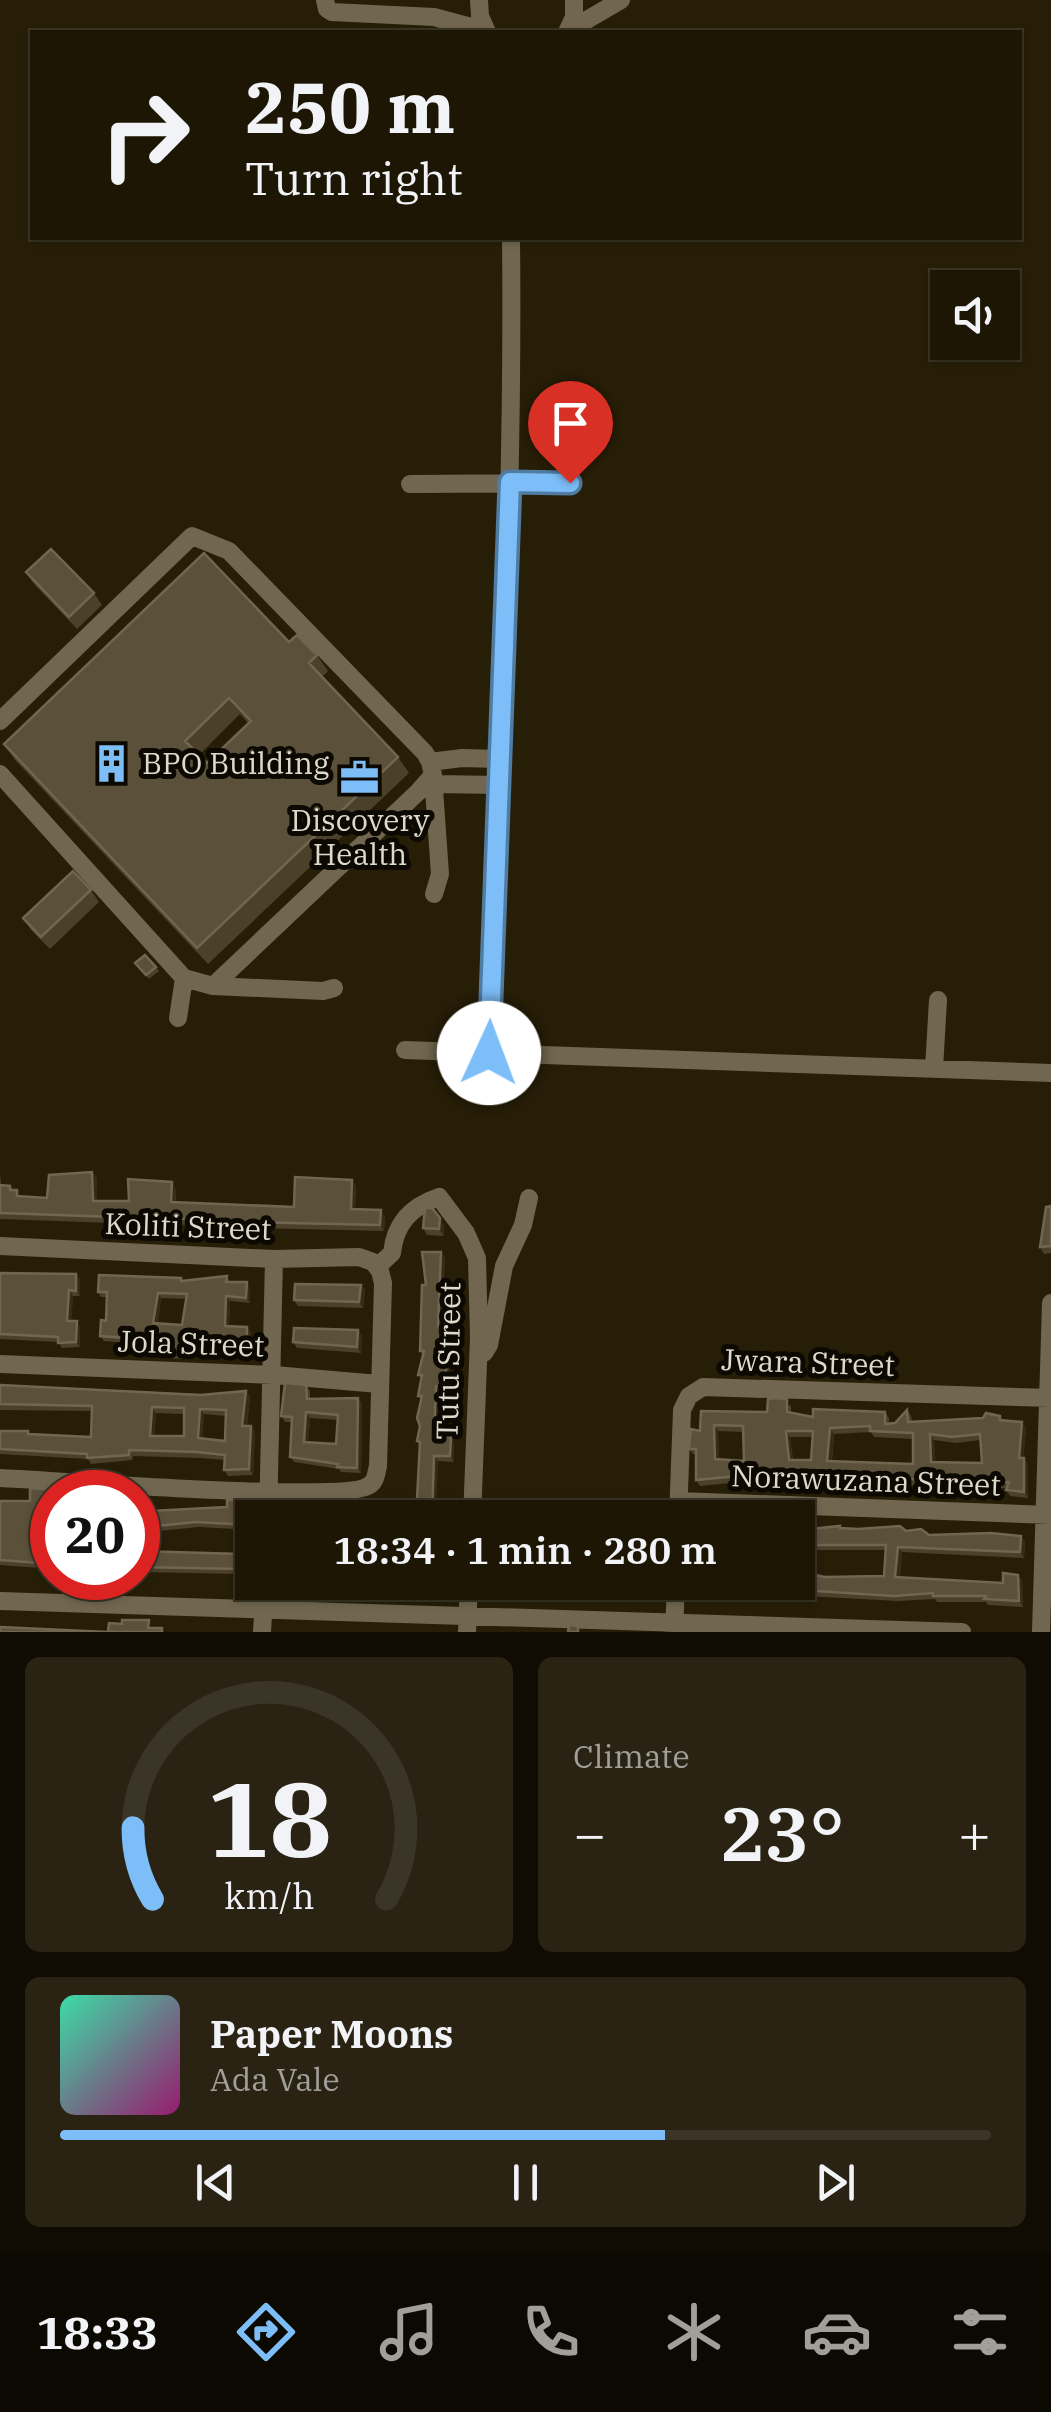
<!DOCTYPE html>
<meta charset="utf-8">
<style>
body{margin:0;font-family:"IBM Plex Serif",serif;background:#2a2313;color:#f1f3f6;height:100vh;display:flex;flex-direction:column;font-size:38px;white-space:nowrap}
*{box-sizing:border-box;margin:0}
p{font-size:32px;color:#a09f9a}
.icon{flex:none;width:55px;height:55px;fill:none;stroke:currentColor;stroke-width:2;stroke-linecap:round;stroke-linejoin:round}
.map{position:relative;height:1632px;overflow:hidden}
.drawer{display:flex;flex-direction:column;gap:25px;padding:25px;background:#100c03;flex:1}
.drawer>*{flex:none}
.hud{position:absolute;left:30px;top:30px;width:992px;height:210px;border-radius:0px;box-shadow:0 2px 8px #0004,0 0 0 2px #3b3527;background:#1d1605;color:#f1f3f6;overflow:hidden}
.buttons{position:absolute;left:930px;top:270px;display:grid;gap:20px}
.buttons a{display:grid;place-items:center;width:90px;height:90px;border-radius:0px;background:#1d1605;box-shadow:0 2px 8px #0004,0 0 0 2px #3b3527;font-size:50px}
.speed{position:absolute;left:30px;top:1470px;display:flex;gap:20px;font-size:50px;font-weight:700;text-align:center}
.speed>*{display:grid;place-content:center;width:130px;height:130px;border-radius:50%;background:#1d1605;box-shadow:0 2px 8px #0004,0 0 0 2px #3b3527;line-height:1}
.speed .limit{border:15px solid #d22;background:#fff;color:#111}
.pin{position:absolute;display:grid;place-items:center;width:85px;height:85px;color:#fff;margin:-102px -42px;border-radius:50% 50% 50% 0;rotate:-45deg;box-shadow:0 0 10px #0007}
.pin .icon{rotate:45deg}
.me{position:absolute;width:110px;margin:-55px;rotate:2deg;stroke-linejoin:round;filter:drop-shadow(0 0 8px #0008)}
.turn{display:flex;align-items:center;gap:35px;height:210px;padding:0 50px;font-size:45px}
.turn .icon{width:130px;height:130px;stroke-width:2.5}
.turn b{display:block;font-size:70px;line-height:85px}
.big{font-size:75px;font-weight:600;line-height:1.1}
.drawer .tile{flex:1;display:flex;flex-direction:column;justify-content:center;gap:15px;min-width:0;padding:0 35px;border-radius:15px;background:#2a2313}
.drawer .dial{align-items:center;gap:0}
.dial svg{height:260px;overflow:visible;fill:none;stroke:#3b3527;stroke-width:7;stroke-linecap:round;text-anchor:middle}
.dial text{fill:#f1f3f6;stroke:none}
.song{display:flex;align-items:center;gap:30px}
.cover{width:120px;height:120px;border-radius:15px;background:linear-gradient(135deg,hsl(160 70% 55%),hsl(320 70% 35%))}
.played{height:10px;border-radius:5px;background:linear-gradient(90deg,#7dbef9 65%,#3b3527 65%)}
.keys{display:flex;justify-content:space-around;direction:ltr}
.heat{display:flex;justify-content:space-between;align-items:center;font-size:55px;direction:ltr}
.drawer .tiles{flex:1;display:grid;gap:25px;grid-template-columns:1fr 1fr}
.tile:last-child{grid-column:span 2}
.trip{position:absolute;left:235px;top:1500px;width:580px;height:100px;border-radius:0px;background:#1d1605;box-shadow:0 2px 8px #0004,0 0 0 2px #3b3527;font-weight:600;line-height:100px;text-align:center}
.tabs{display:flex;height:160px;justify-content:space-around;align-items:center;background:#0c0902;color:#a09f9a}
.tabs .icon{width:70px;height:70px}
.tabs .current{color:#7dbef9}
.tabs b{font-size:45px;color:#f1f3f6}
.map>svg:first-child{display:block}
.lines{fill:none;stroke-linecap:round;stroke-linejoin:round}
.minor{stroke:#716750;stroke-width:18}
.wall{fill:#4b402a;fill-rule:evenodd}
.shaded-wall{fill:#362c15}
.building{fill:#5b513b;stroke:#706652;stroke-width:2.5;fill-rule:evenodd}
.route-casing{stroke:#517ca2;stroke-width:25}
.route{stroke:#7dbef9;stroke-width:18}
.labels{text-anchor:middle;stroke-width:10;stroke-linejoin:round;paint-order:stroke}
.poi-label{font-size:30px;fill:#dfd9cb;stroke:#0c0802;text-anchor:start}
.street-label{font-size:30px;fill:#dfd9cb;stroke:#0c0802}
</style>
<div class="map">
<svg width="1051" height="1632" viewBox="0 0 1051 1632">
<rect width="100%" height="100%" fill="#271e07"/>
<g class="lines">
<!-- minor -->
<path class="minor" d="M325 0 327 9 332 12 434 17 486 31
M479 0 480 16 487 32
M568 31 621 0
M567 32 574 17V0
M410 484 570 483
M0 721 192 536 229 551 425 753 430 762 433 775 418 792 213 986
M430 762 462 758 499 759
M0 774 184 978 213 986 323 991 334 988
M433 775 440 874 434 894
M434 784 498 785
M178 1018 184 978
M405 1050 1051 1073
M489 1053C499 781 514 509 511 238
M934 1069 938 1000
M0 1246 274 1259 359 1257 373 1262 380 1271 383 1283 378 1466C376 1474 376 1482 368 1486 342 1503 52 1480 0 1478
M377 1267 392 1253C395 1224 410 1207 439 1197L466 1233 477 1258 479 1338 472 1518
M484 1353 489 1345 504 1266 523 1225 529 1198
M0 1364 274 1375 379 1384
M679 1501 1051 1515
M268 1518 274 1259
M678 1518 682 1410 689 1396 703 1387 1051 1398
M0 1601 962 1632
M262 1632 265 1582
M467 1632 469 1582
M674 1632 676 1582
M1041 1632 1051 1303"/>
</g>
<!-- wall -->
<path class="wall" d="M26 572 94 593 102 605 77 629 34 584Z
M289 642 317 655 328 671 322 677 398 757 409 773 208 964 15 760 4 744ZM240 714 248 723 207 763 199 755Z
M91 890 99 902 50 949 31 930 23 918Z
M135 963 156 967 159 971 149 979Z
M0 1172 1 1185 10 1186 21 1197 47 1198 97 1178V1201H129L176 1189V1202L294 1207 356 1186 355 1209 385 1216 384 1231 251 1228V1237H232L227 1231 228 1228 194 1225 135 1224V1229H118L113 1223 0 1219Z
M1051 1206V1253L1044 1254 1040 1247Z
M444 1225V1236L427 1235 423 1228Z
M445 1257 442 1326 453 1331 448 1391 440 1392 438 1436 454 1442V1462L438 1461 417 1441 420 1426 421 1400 418 1396 421 1379 418 1375 423 1356 420 1351 426 1285Z
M0 1273 76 1274 80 1279V1296H73L71 1321 80 1327V1347L62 1348 58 1342 0 1339Z
M227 1276 230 1282 250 1287V1303L230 1301 229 1326 251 1332 250 1348 220 1345V1349L184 1343 183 1359 166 1358 162 1353 163 1346 104 1341 100 1336 106 1321 107 1297H101L98 1292 181 1278 183 1281ZM161 1298 186 1299 182 1325 158 1323Z
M361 1285 365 1290 363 1308 298 1306 294 1300Z
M358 1330 362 1336 361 1353 297 1348 293 1342Z
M0 1385 250 1396 247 1426H251L255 1432 253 1475 228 1476 224 1470 225 1460 201 1458 133 1456 132 1460 91 1464 88 1459 0 1454V1431L91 1437 92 1411 0 1410ZM156 1413 184 1414V1436H154ZM204 1414 226 1416 225 1441 202 1438Z
M306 1385 310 1391V1399L362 1403 361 1473 341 1472 339 1469 294 1462 290 1457 292 1422H285L281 1416ZM310 1418 338 1420 336 1444 308 1442Z
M791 1405V1413L813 1417 885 1412 889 1418V1424L895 1423 907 1410 911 1416 912 1421H1004L1026 1428 1023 1458 1028 1464V1498L1010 1496 1006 1490 1007 1488 972 1489 949 1483 904 1486 896 1485 894 1482 762 1480 700 1486 696 1480V1455L693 1454 689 1449 700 1431 701 1411 767 1412ZM718 1431 743 1432 744 1461 719 1459ZM871 1432 874 1437 913 1439V1464L832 1461 834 1434ZM790 1437H812L811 1460H793ZM934 1440 956 1443 980 1440 982 1463 935 1462Z
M52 1492V1527H41L40 1547 52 1548V1569L0 1565V1501H30Z
M255 1504 252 1518V1530L199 1527 159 1531 156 1527 138 1526V1506L151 1507 153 1511Z
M840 1526 842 1528 906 1531 929 1535 1021 1536 1025 1542 1024 1558 902 1552 900 1578 1003 1583 1018 1575 1022 1580 1023 1607 988 1605 986 1602H937L935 1599 898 1601 804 1596 805 1602 714 1591V1594L699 1593 692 1584 824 1577 884 1576 886 1550H815L811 1545Z
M138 1551 240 1554 244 1559 243 1574 138 1572Z
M393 1582H409V1586H396Z"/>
<!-- shaded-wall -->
<path class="shaded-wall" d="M92 1172 97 1178V1207L93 1201Z
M352 1180 356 1186 355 1215 351 1209Z
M172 1182 176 1189 175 1208 171 1202Z
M381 1210 385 1216 384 1231 380 1225Z
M440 1218 444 1225V1236L439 1229Z
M247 1222 251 1228V1237L247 1231Z
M441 1252 445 1257 441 1331 438 1326Z
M76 1274 80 1279V1296L76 1291Z
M247 1282 250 1287V1303L246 1298Z
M361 1285 365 1290 363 1308 359 1302Z
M69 1290 73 1296 71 1326 67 1321Z
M158 1293 161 1298 157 1328 153 1323Z
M226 1296 230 1301 229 1331 225 1326Z
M77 1321 80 1327V1347L76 1342Z
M449 1326 453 1331 448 1391 445 1386Z
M247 1327 251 1332 250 1348 247 1343Z
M358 1330 362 1336 361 1353 357 1347Z
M181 1338 184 1343 183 1359 180 1354Z
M436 1386 440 1392 438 1441 434 1436Z
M246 1391 250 1396 246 1431 242 1426Z
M358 1398 362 1403 361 1473 357 1468Z
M152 1407 156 1413 154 1442 150 1436Z
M200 1409 204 1414 202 1444 198 1438Z
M306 1412 310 1418 308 1447 304 1442Z
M1022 1422 1026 1428 1023 1463 1019 1458Z
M714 1425 718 1431 719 1465 715 1459Z
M251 1426 255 1432 253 1475 249 1469Z
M830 1428 834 1434 831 1467 827 1461Z
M786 1431 790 1437 793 1466 789 1460Z
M930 1434 934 1440 936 1468 931 1462Z
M451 1437 454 1442V1462L450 1456Z
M434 1456 438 1461 436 1518H432Z
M1024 1458 1028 1464V1498L1024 1492Z
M252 1499 255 1504 254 1518H252V1529L250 1525Z
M38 1522 41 1527 40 1552 36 1547Z
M804 1526 807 1530 806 1544 803 1540Z
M1021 1536 1025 1542 1024 1558 1020 1552Z
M898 1547 902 1552 899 1583 895 1577Z
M240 1554 244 1559 243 1574 240 1569Z
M1018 1575 1022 1580 1023 1607 1019 1601Z"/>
<!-- building -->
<path class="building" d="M51 549 94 593 69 617 26 572Z
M204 553 289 642 297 635 317 655 309 663 398 757 197 948 4 744ZM229 698 251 721 207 763 185 741Z
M73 871 91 890 41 937 23 918Z
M145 955 156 967 146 975 135 963Z
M92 1172 93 1201H129L128 1179 172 1182 171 1202 294 1207 295 1177 352 1180 351 1209 381 1210 380 1225 247 1222V1231H227L228 1222 190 1219 130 1218V1223H113V1217L0 1213V1185L10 1186V1190H17V1196L47 1198 49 1175Z
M1051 1206V1246L1040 1247 1046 1207Z
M425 1208H432L440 1218 439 1229 423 1228Z
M422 1252H441L438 1326H449L445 1386H436L434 1436 451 1437 450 1456H434L432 1518H416L420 1442 417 1441 420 1426 417 1418 422 1396H418L422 1375H418L424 1351H420L422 1285H426Z
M0 1273 76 1274V1291L69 1290 67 1321H77L76 1342 58 1343V1337L0 1334Z
M99 1275 181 1278V1281L227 1276 226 1282H247L246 1298 226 1296 225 1326 247 1327V1343L217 1340V1344L181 1338 180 1354 162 1353 164 1341 100 1336 101 1320 106 1321 107 1292H98ZM158 1293 187 1294 182 1325 153 1323Z
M295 1284 361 1285 359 1302 294 1300Z
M294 1328 358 1330 357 1347 293 1342Z
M285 1383 306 1385 307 1399 358 1398 357 1468 337 1467 338 1464 290 1457 292 1417 281 1416ZM306 1412 338 1415 336 1444 304 1442Z
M0 1385 200 1395 246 1391 242 1426H251L249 1469 224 1470 225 1455 197 1452 129 1450V1455L87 1458V1454L0 1449V1431H28V1434L91 1437 92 1406 0 1404ZM152 1407 184 1408V1436H150ZM200 1409 226 1410 225 1441 198 1438Z
M774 1398 787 1399V1412L813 1417V1409L885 1412V1424L895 1423 907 1410 908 1422 983 1418 986 1413 1000 1416V1420L1022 1422 1019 1458H1024V1492L1006 1490 1009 1482 967 1483 944 1477 900 1480 892 1479V1476L758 1474 696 1480V1449H689L691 1429 700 1431 701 1411 767 1412 768 1399ZM714 1425 743 1426 744 1461 715 1459ZM870 1426V1431L913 1433V1464L827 1461 830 1428ZM786 1431H813L811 1460H789ZM930 1434 952 1437 980 1434 982 1463 931 1462Z
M30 1488 72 1491 52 1492V1522H38L36 1547 52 1548V1564L0 1560V1501H30Z
M252 1499 250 1525 196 1522 156 1526V1522L138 1521V1506L151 1507 150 1511 227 1507V1500Z
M310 1499H317L319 1508 327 1509V1515L373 1513 375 1518H288L289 1510 309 1509Z
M700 1509 715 1510 714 1518H691Z
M804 1526 803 1540H798V1527Z
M840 1526V1528L858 1529 900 1526 906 1531 921 1529 929 1535 991 1533 1021 1536 1020 1552 898 1547 895 1577 1003 1583V1573L1018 1575 1019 1601 984 1599 986 1596H933V1593L894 1596 800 1590 801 1596 710 1586V1588H695L692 1584V1582H798V1574L808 1573 824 1577 884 1576 886 1545H811V1529Z
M138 1551 240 1554V1569L138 1567Z
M122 1620H149L148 1628H162V1632H0V1627L108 1632 109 1623 122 1624Z
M569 1625 578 1626V1632H568Z"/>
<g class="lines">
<defs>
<path id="route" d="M489 1053 510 482 570 483"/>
</defs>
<!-- route casing -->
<use href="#route" class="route-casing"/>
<!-- route -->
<use href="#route" class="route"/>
</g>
<!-- icons -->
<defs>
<symbol id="building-bare" viewBox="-9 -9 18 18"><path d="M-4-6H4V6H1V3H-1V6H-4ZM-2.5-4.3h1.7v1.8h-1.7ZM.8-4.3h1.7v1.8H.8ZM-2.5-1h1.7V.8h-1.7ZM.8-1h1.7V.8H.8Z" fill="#7dbef9" stroke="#0c0802" stroke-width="2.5" paint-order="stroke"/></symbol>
<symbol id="office-bare" viewBox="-9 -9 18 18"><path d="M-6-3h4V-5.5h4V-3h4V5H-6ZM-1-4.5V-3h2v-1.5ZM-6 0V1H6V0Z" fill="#7dbef9" stroke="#0c0802" stroke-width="2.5" paint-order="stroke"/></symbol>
</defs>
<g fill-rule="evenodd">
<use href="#building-bare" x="84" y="736" width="55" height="55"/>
<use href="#office-bare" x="332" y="750" width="55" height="55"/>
</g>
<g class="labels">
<!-- poi labels -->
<g class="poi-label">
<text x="142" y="774">BPO Building</text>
<text x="360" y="831" text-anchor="middle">Discovery<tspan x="360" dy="34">Health</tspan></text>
</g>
<!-- street labels -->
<g class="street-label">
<text transform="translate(188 1227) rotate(2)" y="10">Koliti Street</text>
<text transform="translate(191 1344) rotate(2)" y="10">Jola Street</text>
<text transform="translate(449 1361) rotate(-89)" y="10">Tutu Street</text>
<text transform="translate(808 1363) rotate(2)" y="10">Jwara Street</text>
<text transform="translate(866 1481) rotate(2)" y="10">Norawuzana Street</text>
</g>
</g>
</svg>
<div class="buttons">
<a><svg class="icon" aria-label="sound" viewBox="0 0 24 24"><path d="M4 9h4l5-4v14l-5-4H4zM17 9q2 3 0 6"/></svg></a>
</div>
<div class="speed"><div class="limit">20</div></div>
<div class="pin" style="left:570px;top:483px;background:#d93025"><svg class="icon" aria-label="arrive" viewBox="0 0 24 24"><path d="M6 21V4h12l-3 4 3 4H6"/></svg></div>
<svg class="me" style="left:489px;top:1053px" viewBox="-20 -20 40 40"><circle r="19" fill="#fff"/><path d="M0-13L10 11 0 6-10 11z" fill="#7dbef9"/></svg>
<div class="trip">18:34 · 1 min · 280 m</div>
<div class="hud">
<div class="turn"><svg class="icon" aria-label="right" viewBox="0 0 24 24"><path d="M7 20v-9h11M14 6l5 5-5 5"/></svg><div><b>250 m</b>Turn right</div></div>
</div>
</div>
<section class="drawer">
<div class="tiles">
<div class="tile dial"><svg viewBox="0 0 100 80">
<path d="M14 69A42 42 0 1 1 86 69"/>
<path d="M14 69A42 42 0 0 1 8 47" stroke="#7dbef9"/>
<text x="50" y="56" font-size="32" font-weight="700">18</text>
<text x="50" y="72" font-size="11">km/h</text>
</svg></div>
<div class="tile"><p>Climate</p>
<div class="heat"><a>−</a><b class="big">23°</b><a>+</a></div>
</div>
<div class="tile">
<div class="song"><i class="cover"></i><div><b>Paper Moons</b><p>Ada Vale</p></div></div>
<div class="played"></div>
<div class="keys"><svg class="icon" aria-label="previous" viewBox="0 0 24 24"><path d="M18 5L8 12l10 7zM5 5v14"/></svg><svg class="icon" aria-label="pause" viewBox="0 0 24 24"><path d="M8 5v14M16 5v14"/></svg><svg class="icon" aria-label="next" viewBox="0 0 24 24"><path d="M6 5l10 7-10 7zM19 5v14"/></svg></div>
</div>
</div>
</section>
<nav class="tabs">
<b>18:33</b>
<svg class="icon current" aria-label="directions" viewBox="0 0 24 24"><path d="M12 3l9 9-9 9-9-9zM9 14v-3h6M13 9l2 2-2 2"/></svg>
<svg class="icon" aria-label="music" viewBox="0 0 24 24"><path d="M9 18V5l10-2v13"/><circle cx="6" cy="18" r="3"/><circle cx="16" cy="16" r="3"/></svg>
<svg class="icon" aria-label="phone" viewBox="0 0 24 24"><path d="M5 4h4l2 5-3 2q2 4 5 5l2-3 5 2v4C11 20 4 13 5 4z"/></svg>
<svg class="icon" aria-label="climate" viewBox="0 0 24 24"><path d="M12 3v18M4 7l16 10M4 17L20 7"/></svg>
<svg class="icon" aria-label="car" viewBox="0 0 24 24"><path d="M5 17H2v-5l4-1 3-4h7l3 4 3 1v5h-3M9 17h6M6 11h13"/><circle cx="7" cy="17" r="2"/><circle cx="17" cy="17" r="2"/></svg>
<svg class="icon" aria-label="filters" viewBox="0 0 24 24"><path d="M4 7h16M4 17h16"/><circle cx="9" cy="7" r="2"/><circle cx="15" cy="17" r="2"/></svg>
</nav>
